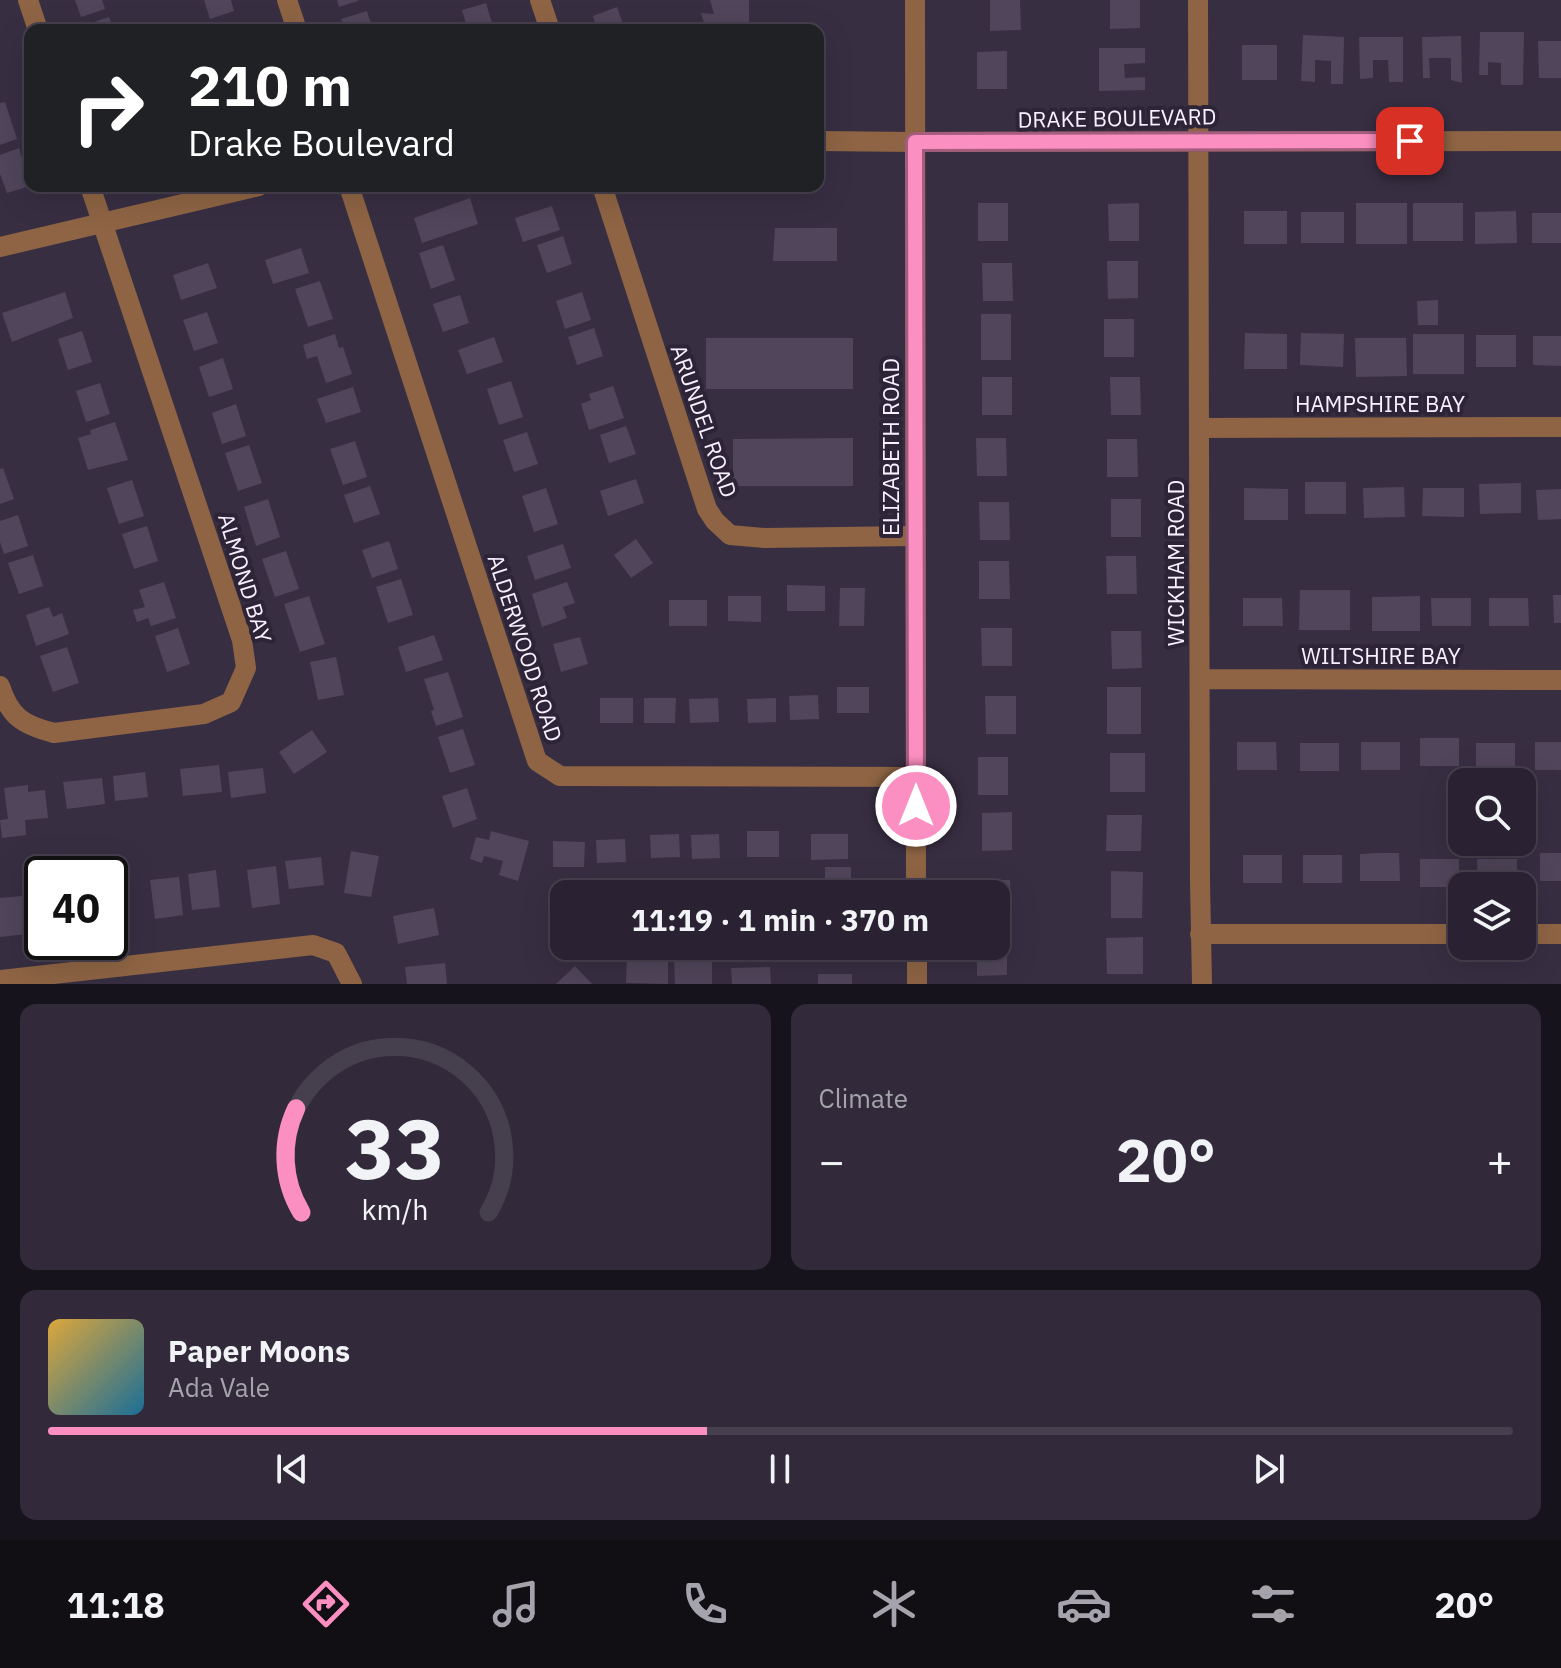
<!DOCTYPE html>
<meta charset="utf-8">
<style>
body{margin:0;font-family:"IBM Plex Sans",sans-serif;background:#322a3a;color:#f1f3f6;height:100vh;display:flex;flex-direction:column;font-size:30px;white-space:nowrap}
*{box-sizing:border-box;margin:0}
p{font-size:26px;color:#a5a4ac}
.icon{flex:none;width:44px;height:44px;fill:none;stroke:currentColor;stroke-width:2;stroke-linecap:round;stroke-linejoin:round}
.map{position:relative;height:984px;overflow:hidden}
.sheet{display:flex;flex-direction:column;gap:20px;padding:20px;background:#17131c;flex:1}
.sheet>*{flex:none}
.guide{position:absolute;left:24px;top:24px;width:800px;height:168px;border-radius:16px;box-shadow:0 8px 32px #0002,0 0 0 2px #463f4d;background:#202124;color:#fff;overflow:hidden}
.fabs{position:absolute;left:1448px;top:768px;display:grid;gap:16px}
.fabs a{display:grid;place-items:center;width:88px;height:88px;border-radius:16px;background:#2a2232;box-shadow:0 8px 32px #0002,0 0 0 2px #463f4d;font-size:40px}
.speed{position:absolute;left:24px;top:856px;display:flex;gap:16px;font-size:40px;font-weight:700;text-align:center}
.speed>*{display:grid;place-content:center;width:104px;height:104px;border-radius:50%;background:#2a2232;box-shadow:0 8px 32px #0002,0 0 0 2px #463f4d;line-height:1}
.speed .limit{border:4px solid #111;border-radius:12px;background:#fff;color:#111}
.pin{position:absolute;display:grid;place-items:center;width:68px;height:68px;color:#fff;margin:-34px;border-radius:16px;box-shadow:0 4px 12px #0006}
.me{position:absolute;width:88px;margin:-44px;rotate:0deg;stroke-linejoin:round;filter:drop-shadow(0 0 6px #0008)}
.turn{display:flex;align-items:center;gap:28px;height:168px;padding:0 32px;font-size:36px}
.turn .icon{width:104px;height:104px;stroke-width:2.5}
.turn b{display:block;font-size:56px;line-height:68px}
.big{font-size:60px;font-weight:700;line-height:1.1}
.sheet .tile{flex:1;display:flex;flex-direction:column;justify-content:center;gap:12px;min-width:0;padding:0 28px;border-radius:16px;background:#322a3a}
.sheet .dial{align-items:center;gap:0}
.dial svg{height:208px;overflow:visible;fill:none;stroke:#463f4d;stroke-width:7;stroke-linecap:round;text-anchor:middle}
.dial text{fill:#f1f3f6;stroke:none}
.song{display:flex;align-items:center;gap:24px}
.cover{width:96px;height:96px;border-radius:12px;background:linear-gradient(135deg,hsl(40 70% 55%),hsl(200 70% 35%))}
.played{height:8px;border-radius:4px;background:linear-gradient(90deg,#fc8fc1 45%,#463f4d 45%)}
.keys{display:flex;justify-content:space-around;direction:ltr}
.heat{display:flex;justify-content:space-between;align-items:center;font-size:44px;direction:ltr}
.sheet .tiles{flex:1;display:grid;gap:20px;grid-template-columns:1fr 1fr}
.tile:last-child{grid-column:span 2}
.trip{position:absolute;left:550px;top:880px;width:460px;height:80px;border-radius:16px;background:#2a2232;box-shadow:0 8px 32px #0002,0 0 0 2px #463f4d;font-weight:700;line-height:80px;text-align:center}
.tab-bar{display:flex;height:128px;justify-content:space-around;align-items:center;background:#110e14;color:#a5a4ac}
.tab-bar .icon{width:56px;height:56px}
.tab-bar .on{color:#fc8fc1}
.tab-bar b{font-size:36px;color:#f1f3f6}
.map>svg:first-child{display:block}
.building{fill:#50455a}
.lines{fill:none;stroke-linecap:round;stroke-linejoin:round}
.minor{stroke:#8e6444;stroke-width:20}
.tertiary{stroke:#8e6444;stroke-width:20}
.route-casing{stroke:#a45d7d;stroke-width:20}
.route{stroke:#fc8fc1;stroke-width:14}
.labels{text-anchor:middle;stroke-width:8;stroke-linejoin:round;paint-order:stroke}
.street-label{font-size:22px;fill:#f8f1ff;stroke:#2e2437}
</style>
<div class="map">
<svg width="1561" height="984" viewBox="0 0 1561 984">
<rect width="100%" height="100%" fill="#382e42"/>
<!-- building -->
<path class="building" d="M75 0H102L105 9 81 17Z
M204 0H231L234 11 210 19Z
M337 0H358V1L339 7Z
M710 0H749V30H706L701 13 714 14Z
M990 0H1020L1021 30 990 31Z
M1110 0H1140V28L1110 29Z
M486 3 494 30H468L462 10Z
M617 7 625 30H597L593 16Z
M367 11 373 30H345L341 19Z
M109 17 114 30H87L85 25Z
M1480 32H1524L1523 85H1501V63L1488 62V75H1479Z
M1303 35 1344 37 1343 84H1331V61L1315 60V82L1301 81Z
M1461 36 1462 83 1451 80V58H1429L1430 78H1423L1422 37Z
M1359 37H1403V82H1389L1388 60H1373V78L1360 79Z
M1538 41H1561V78H1539Z
M1242 45H1277V80H1242Z
M1099 48H1145V63L1124 64 1125 78 1145 77V90L1099 91Z
M1007 51V89H977V52Z
M5 102 17 139 0 145V103Z
M19 148 30 186 7 193 0 174V155Z
M470 198 478 224 422 243 414 218Z
M978 203H1008V241H978Z
M1139 203V241H1109L1108 204Z
M1356 203H1407V244H1356Z
M1413 203H1463V241H1413Z
M552 206 560 230 523 242 515 218Z
M1244 211H1287V244H1244Z
M1516 211 1517 243 1475 244V212Z
M1301 212H1344V243H1301Z
M1532 213H1561V243H1532Z
M775 228H837V261H773Z
M563 236 572 264 547 273 537 245Z
M443 245 455 280 431 289 419 253Z
M301 248 309 273 273 284 265 260Z
M1107 261H1138V298L1108 299Z
M208 263 217 288 181 300 173 275Z
M982 263H1012L1013 301H983Z
M320 281 333 319 308 327 295 289Z
M65 292 73 318 12 342 2 313Z
M582 292 591 320 565 329 556 301Z
M460 295 469 323 443 332 433 304Z
M1438 300V325H1418L1417 301Z
M207 312 218 343 194 351 183 320Z
M981 314H1011V360H981Z
M1104 319H1134V357H1104Z
M594 328 603 356 577 365 568 337Z
M82 331 92 362 68 370 58 339Z
M1245 333 1287 334V369H1244Z
M1301 333 1344 334 1343 367 1300 365Z
M335 334 339 348 343 347 352 374 326 383 317 356 307 359 303 345Z
M1413 334H1464V374H1413Z
M1476 335H1516V367H1476Z
M1533 336H1561V366L1533 365Z
M494 337 503 362 467 374 458 350Z
M706 338H853V389H706Z
M1355 338H1406L1407 376 1356 377Z
M223 358 233 389 209 397 199 367Z
M982 377H1012V415H982Z
M1110 377H1140L1141 415H1111Z
M511 381 523 417 499 425 487 389Z
M100 383 110 414 86 422 76 391Z
M613 386 624 418 589 430 581 404 591 400 589 394Z
M353 387 361 412 326 423 317 399Z
M236 404 246 436 222 444 212 413Z
M115 422 128 460 88 470 78 438 91 434 90 430Z
M626 426 636 454 609 463 600 435Z
M527 432 538 464 514 472 503 440Z
M853 438V486H733V439Z
M976 438H1006L1007 476H977Z
M1107 439H1137L1138 477H1107Z
M355 441 367 477 343 485 330 449Z
M249 445 262 483 238 491 225 453Z
M3 468 14 499 0 504V469Z
M636 479 644 503 608 516 600 491Z
M132 480 144 516 119 524 107 488Z
M1305 482H1346V514H1305Z
M1521 483V513L1480 514 1479 484Z
M370 486 380 514 354 523 344 495Z
M1404 487 1405 517 1364 518 1363 488Z
M546 488 558 524 534 532 522 496Z
M1244 488 1288 489V520H1244Z
M1423 488H1464V517L1422 516Z
M1561 489V519L1538 520 1536 490Z
M268 499 280 537 256 546 244 507Z
M1111 499H1141V537H1111Z
M979 502H1009L1010 540H980Z
M18 515 28 546 4 554 0 542V521Z
M147 526 158 561 134 569 122 534Z
M636 539 653 563 631 578 614 555Z
M389 541 398 569 372 578 362 550Z
M563 544 571 568 535 580 527 556Z
M286 551 299 589 275 597 262 559Z
M33 555 43 586 19 594 8 563Z
M1106 556H1136L1137 594H1107Z
M979 561H1009L1010 599H979Z
M401 579 413 615 388 623 376 587Z
M164 582 176 618 151 626 148 618 137 622 133 610 145 607 139 590Z
M567 582 575 603 563 607 567 618 542 627 532 594Z
M787 585 825 586V611H787Z
M840 588H865L864 626H839Z
M1300 590H1350V630H1299Z
M1553 595H1561V623H1554Z
M309 596 325 644 300 652 284 604Z
M728 596H761V622L728 621Z
M1420 596V631H1372V597Z
M1243 598H1282L1283 626H1243Z
M1431 598H1471V626H1432Z
M1489 598H1528L1529 626H1489Z
M669 600H707V626H669Z
M49 607 53 617 62 613 69 634 36 646 26 615Z
M178 628 190 664 167 672 155 636Z
M981 628H1012V666H982Z
M1111 631H1141L1142 668 1112 669Z
M434 635 443 660 406 672 398 647Z
M580 637 588 664 561 672 553 644Z
M67 647 79 683 53 692 40 656Z
M336 657 344 695 318 700 310 662Z
M448 672 463 717 436 726 431 711 434 710 424 679Z
M837 687H869V713H837Z
M1107 687H1141V734H1107Z
M818 695 819 719 790 720 789 696Z
M985 696H1016V734H986Z
M600 698H633V723H600Z
M644 698H676L675 723H644Z
M718 698 719 722 690 723 689 699Z
M776 698V722L748 723 747 699Z
M463 729 475 765 450 773 438 737Z
M312 730 327 752 294 774 279 752Z
M1420 738H1459V766H1420Z
M1237 742H1276L1277 770H1237Z
M1361 742H1400V770H1361Z
M1535 742H1561V770H1535Z
M1300 743H1339V771H1300Z
M1476 743H1515V771H1476Z
M1110 753H1145V792H1110Z
M978 757H1008V795H978Z
M219 765 222 792 183 796 180 769Z
M263 768 266 793 231 798 228 772Z
M145 772 148 797 115 801 113 776Z
M102 778 105 804 67 809 63 782Z
M28 785V792L45 790 48 818 25 820 26 835 2 838 0 820 8 819 4 788Z
M467 788 477 819 453 828 442 796Z
M1012 812V850L982 851V813Z
M1107 815H1142L1141 851H1106Z
M491 831 529 841 518 881 499 875 503 861 484 856 482 863 470 859 476 837 489 840Z
M747 831H779V857H747Z
M679 834 680 857 651 858 650 835Z
M719 834 720 858 692 859 691 835Z
M811 834H848V859L811 860Z
M625 839 626 862 597 863 596 840Z
M553 841 585 842 584 867H553Z
M351 851 379 856 371 897 344 893Z
M1380 853H1399L1400 881H1360V854Z
M1540 853H1561V881H1540Z
M1243 855H1282V883H1243Z
M1303 855H1342V883H1303Z
M321 857 324 885 289 889 285 861Z
M1420 859H1459V887H1420Z
M1477 859H1517V886H1478Z
M276 866 280 904 252 908 247 870Z
M825 867H851V894H825Z
M216 870 220 907 192 910 188 874Z
M1111 871 1143 872 1142 918H1111Z
M179 877 183 915 155 919 150 880Z
M980 880H1010L1011 917H996V894H980Z
M119 881 122 914 110 915V882Z
M22 896 27 934 0 937V898Z
M434 908 439 935 398 944 393 916Z
M1007 937V975L977 976V946H996V938Z
M1143 937V974H1107L1106 938Z
M809 946H850L851 955H809Z
M627 951H668V984L626 983Z
M674 959H712V984H675Z
M445 963 447 984H407L405 967Z
M575 966 592 984H556Z
M770 967 771 984H732L731 968Z
M818 974H852V984H818Z"/>
<g class="lines">
<!-- minor -->
<path class="minor" d="M28 0 38 30
M287 0 297 30
M540 0 550 30
M1198 0 1200 882 1202 984
M915 142 1561 141
M349 186 537 761 560 776 916 777
M602 186 707 509 715 521 730 535 765 538 914 536
M1199 428 1561 427
M1200 679 1561 680
M0 686C10 717 23 725 54 733L204 714 231 702 246 668 242 640 90 186
M1200 934H1462
M1522 934H1561
M0 980 313 945 336 953 352 984"/>
<!-- tertiary -->
<path class="tertiary" d="M915 0 916 894
M818 141 915 142
M0 247 259 186
M917 946V984"/>
</g>
<g class="lines">
<defs>
<path id="route" d="M916 806 915 142 1410 141"/>
</defs>
<!-- route casing -->
<use href="#route" class="route-casing"/>
<!-- route -->
<use href="#route" class="route"/>
</g>
<g class="labels">
<!-- street labels -->
<g class="street-label">
<text transform="translate(1117 118) rotate(-1)" y="8">DRAKE BOULEVARD</text>
<text x="1380" y="412">HAMPSHIRE BAY</text>
<text transform="translate(704 421) rotate(71)" y="8">ARUNDEL ROAD</text>
<text transform="translate(891 447) rotate(-90)" y="8">ELIZABETH ROAD</text>
<text transform="translate(1176 563) rotate(-90)" y="8">WICKHAM ROAD</text>
<text transform="translate(245 578) rotate(73)" y="8">ALMOND BAY</text>
<text transform="translate(525 648) rotate(72)" y="8">ALDERWOOD ROAD</text>
<text x="1381" y="664">WILTSHIRE BAY</text>
</g>
</g>
</svg>
<div class="fabs">
<a><svg class="icon" aria-label="search" viewBox="0 0 24 24"><circle cx="10" cy="10" r="6"/><path d="M15 15l6 6"/></svg></a>
<a><svg class="icon" aria-label="layers" viewBox="0 0 24 24"><path d="M12 4l9 5-9 5-9-5zM3 14l9 5 9-5"/></svg></a>
</div>
<div class="speed"><div class="limit">40</div></div>
<div class="pin" style="left:1410px;top:141px;background:#d93025"><svg class="icon" aria-label="arrive" viewBox="0 0 24 24"><path d="M6 21V4h12l-3 4 3 4H6"/></svg></div>
<svg class="me" style="left:916px;top:806px" viewBox="-20 -20 40 40"><circle r="17" fill="#fc8fc1" stroke="#fff" stroke-width="3"/><path d="M0-11L8 9 0 5-8 9z" fill="#fff"/></svg>
<div class="trip">11:19 · 1 min · 370 m</div>
<div class="guide">
<div class="turn"><svg class="icon" aria-label="right" viewBox="0 0 24 24"><path d="M7 20v-9h11M14 6l5 5-5 5"/></svg><div><b>210 m</b>Drake Boulevard</div></div>
</div>
</div>
<section class="sheet">
<div class="tiles">
<div class="tile dial"><svg viewBox="0 0 100 80">
<path d="M14 69A42 42 0 1 1 86 69"/>
<path d="M14 69A42 42 0 0 1 12 29" stroke="#fc8fc1"/>
<text x="50" y="56" font-size="32" font-weight="700">33</text>
<text x="50" y="72" font-size="11">km/h</text>
</svg></div>
<div class="tile"><p>Climate</p>
<div class="heat"><a>−</a><b class="big">20°</b><a>+</a></div>
</div>
<div class="tile">
<div class="song"><i class="cover"></i><div><b>Paper Moons</b><p>Ada Vale</p></div></div>
<div class="played"></div>
<div class="keys"><svg class="icon" aria-label="previous" viewBox="0 0 24 24"><path d="M18 5L8 12l10 7zM5 5v14"/></svg><svg class="icon" aria-label="pause" viewBox="0 0 24 24"><path d="M8 5v14M16 5v14"/></svg><svg class="icon" aria-label="next" viewBox="0 0 24 24"><path d="M6 5l10 7-10 7zM19 5v14"/></svg></div>
</div>
</div>
</section>
<nav class="tab-bar">
<b>11:18</b>
<svg class="icon on" aria-label="directions" viewBox="0 0 24 24"><path d="M12 3l9 9-9 9-9-9zM9 14v-3h6M13 9l2 2-2 2"/></svg>
<svg class="icon" aria-label="music" viewBox="0 0 24 24"><path d="M9 18V5l10-2v13"/><circle cx="6" cy="18" r="3"/><circle cx="16" cy="16" r="3"/></svg>
<svg class="icon" aria-label="phone" viewBox="0 0 24 24"><path d="M5 4h4l2 5-3 2q2 4 5 5l2-3 5 2v4C11 20 4 13 5 4z"/></svg>
<svg class="icon" aria-label="climate" viewBox="0 0 24 24"><path d="M12 3v18M4 7l16 10M4 17L20 7"/></svg>
<svg class="icon" aria-label="car" viewBox="0 0 24 24"><path d="M5 17H2v-5l4-1 3-4h7l3 4 3 1v5h-3M9 17h6M6 11h13"/><circle cx="7" cy="17" r="2"/><circle cx="17" cy="17" r="2"/></svg>
<svg class="icon" aria-label="filters" viewBox="0 0 24 24"><path d="M4 7h16M4 17h16"/><circle cx="9" cy="7" r="2"/><circle cx="15" cy="17" r="2"/></svg>
<b>20°</b>
</nav>
